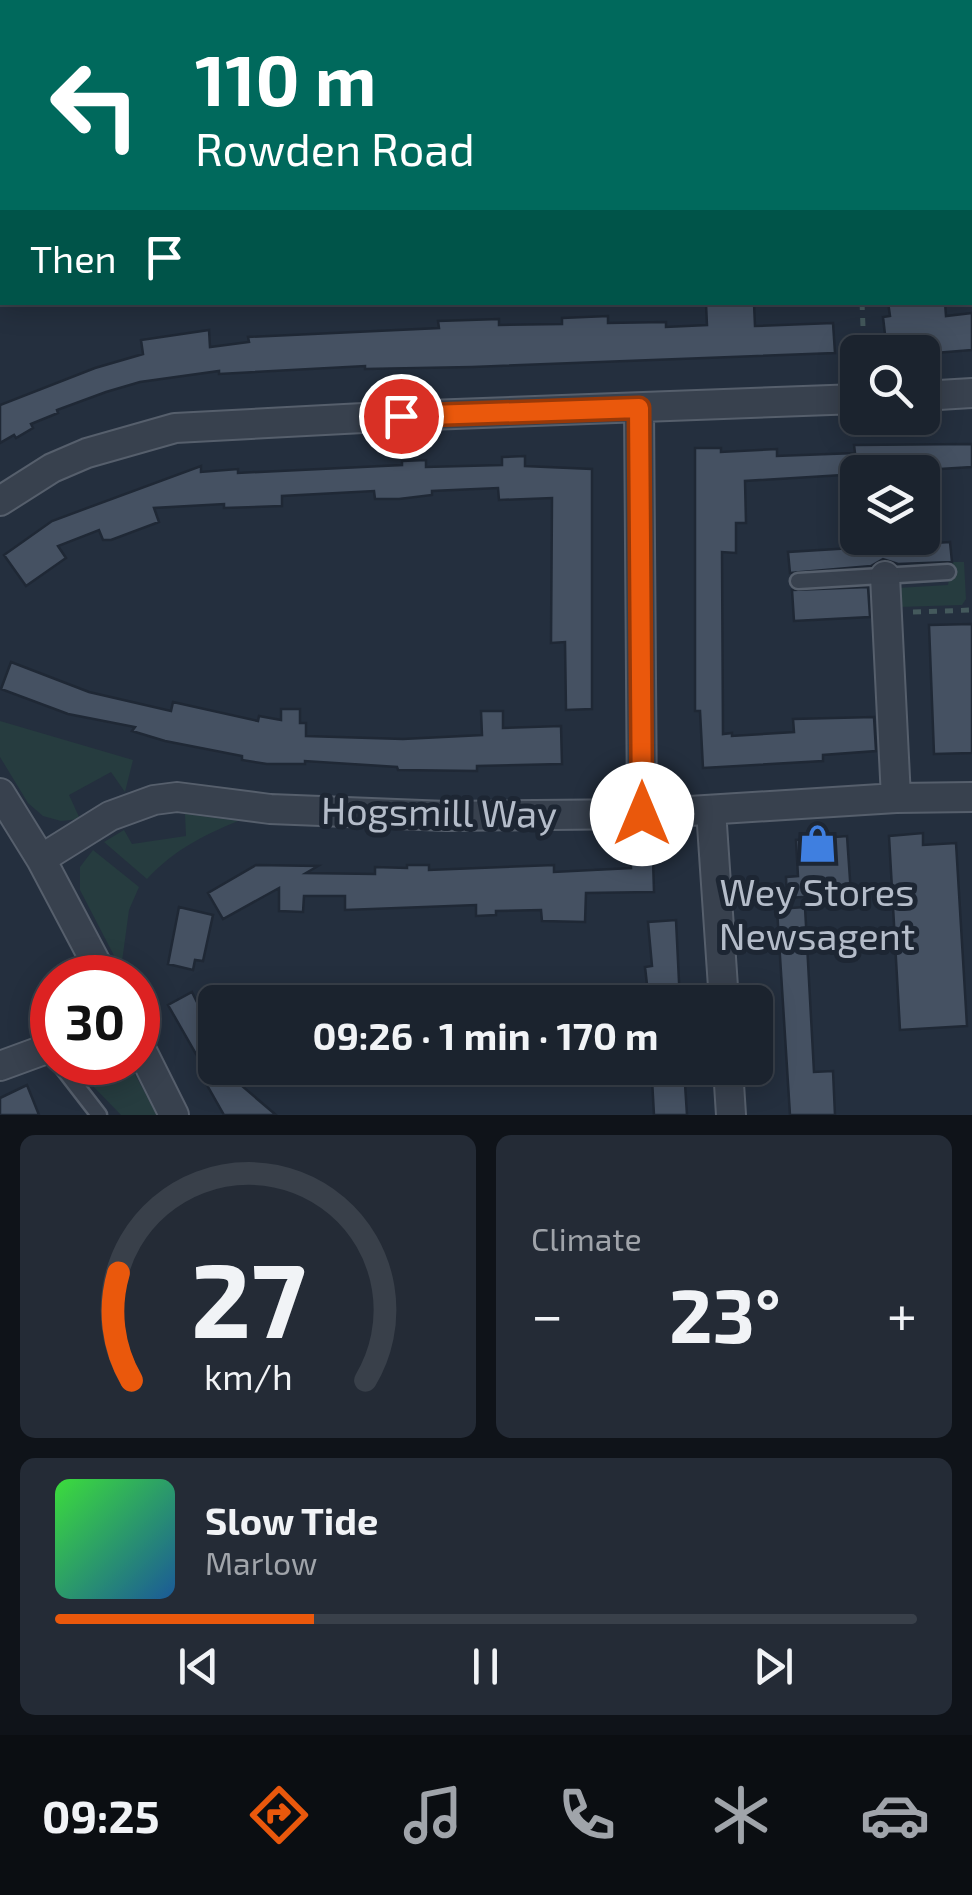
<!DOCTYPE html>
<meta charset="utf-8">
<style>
body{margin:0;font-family:"Exo 2",sans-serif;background:#242b36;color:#f1f3f6;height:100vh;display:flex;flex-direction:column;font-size:38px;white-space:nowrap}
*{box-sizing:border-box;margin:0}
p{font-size:32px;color:#a0a4aa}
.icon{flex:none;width:55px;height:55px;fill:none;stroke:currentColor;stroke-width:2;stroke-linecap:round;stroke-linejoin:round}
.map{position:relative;height:1115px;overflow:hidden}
.panel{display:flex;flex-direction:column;gap:20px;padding:20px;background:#0f1319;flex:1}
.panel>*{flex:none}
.hud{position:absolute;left:0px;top:0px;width:972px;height:305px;box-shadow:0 5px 25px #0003,0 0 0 2px #39404a;background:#00695c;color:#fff;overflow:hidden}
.tools{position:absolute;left:840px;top:335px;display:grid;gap:20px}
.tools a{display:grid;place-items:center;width:100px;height:100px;border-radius:15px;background:#1b232e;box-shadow:0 5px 25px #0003,0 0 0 2px #39404a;font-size:50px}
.speed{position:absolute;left:30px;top:955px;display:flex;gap:20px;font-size:50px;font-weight:700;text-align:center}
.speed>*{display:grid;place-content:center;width:130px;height:130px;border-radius:50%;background:#1b232e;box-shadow:0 5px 25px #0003,0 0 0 2px #39404a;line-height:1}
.speed .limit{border:15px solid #d22;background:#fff;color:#111}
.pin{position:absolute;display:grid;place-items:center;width:85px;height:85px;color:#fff;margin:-42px;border:5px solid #fff;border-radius:50%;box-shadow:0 2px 10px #0007}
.me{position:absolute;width:110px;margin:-55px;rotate:0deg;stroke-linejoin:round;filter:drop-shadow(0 0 8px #0008)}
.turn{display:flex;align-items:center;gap:35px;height:210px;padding:0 30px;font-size:45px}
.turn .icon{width:130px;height:130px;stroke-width:2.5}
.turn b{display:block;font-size:70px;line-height:85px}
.then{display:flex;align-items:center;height:95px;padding:0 30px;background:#0003;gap:20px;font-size:38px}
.big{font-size:75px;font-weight:700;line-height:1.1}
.panel .tile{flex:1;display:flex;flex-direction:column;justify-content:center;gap:15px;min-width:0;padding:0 35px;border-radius:15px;background:#242b36}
.panel .dial{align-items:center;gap:0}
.dial svg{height:260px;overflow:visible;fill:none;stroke:#39404a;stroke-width:7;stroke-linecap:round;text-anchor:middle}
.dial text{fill:#f1f3f6;stroke:none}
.song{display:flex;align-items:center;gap:30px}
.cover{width:120px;height:120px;border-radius:15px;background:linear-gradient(135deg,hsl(120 70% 55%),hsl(210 70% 35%))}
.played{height:10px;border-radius:5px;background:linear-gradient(90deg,#ea580c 30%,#39404a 30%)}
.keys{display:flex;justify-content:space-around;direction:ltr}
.heat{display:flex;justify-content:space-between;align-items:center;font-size:55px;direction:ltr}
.panel .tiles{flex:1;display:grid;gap:20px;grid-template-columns:1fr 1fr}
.tile:last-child{grid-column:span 2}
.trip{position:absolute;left:198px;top:985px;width:575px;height:100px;border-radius:15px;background:#1b232e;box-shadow:0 5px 25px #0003,0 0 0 2px #39404a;font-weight:700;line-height:100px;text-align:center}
.dock{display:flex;height:160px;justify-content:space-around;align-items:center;background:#0b0e12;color:#a0a4aa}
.dock .icon{width:70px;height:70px}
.dock .active{color:#ea580c}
.dock b{font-size:45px;color:#f1f3f6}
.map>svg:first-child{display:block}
.green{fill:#263c3f}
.building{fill:#455162;stroke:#1f2835;stroke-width:2.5}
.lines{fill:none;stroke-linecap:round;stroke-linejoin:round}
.lane-casing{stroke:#565f6c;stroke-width:19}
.street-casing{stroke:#565f6c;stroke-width:32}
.path{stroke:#44595c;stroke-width:5;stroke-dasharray:8 8;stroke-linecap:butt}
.lane{stroke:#38414e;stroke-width:14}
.street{stroke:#38414e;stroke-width:28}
.route-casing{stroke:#983908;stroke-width:25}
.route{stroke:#ea580c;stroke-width:18}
.labels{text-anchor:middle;stroke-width:10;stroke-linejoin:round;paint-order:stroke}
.street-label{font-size:38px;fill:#b4bcc9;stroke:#1d2633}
.poi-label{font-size:38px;fill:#b4bcc9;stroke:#1d2633}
</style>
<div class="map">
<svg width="972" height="1115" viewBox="0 0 972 1115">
<rect width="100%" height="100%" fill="#242f3e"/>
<!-- green -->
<path class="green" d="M0 0H972V49L970 52V2H2L0 282Z
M952 562H964L966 599 962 605 898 607 897 588 948 585Z
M0 721 133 760 125 792 111 772 69 795 80 819 61 821 43 816 28 803 0 757Z
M185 814 238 821C202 836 174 850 147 879L104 842 124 830 132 844 186 836Z
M93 850 139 887 129 910 121 969 80 890V867Z
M88 1063H123L131 1067 157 1115H121L89 1082 82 1078 83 1067Z"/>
<!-- building -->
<path class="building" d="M888 302H945L946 316 972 313V350L922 354 887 352 883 317 890 316Z
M754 303 755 326 833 323 835 353 472 367 365 369V366L219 374V371L140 382 106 392 57 410 58 413 31 424 33 428 16 438 14 435 0 443V405L95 368 143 354 141 340 209 330 210 347 249 342 248 337 439 328 438 321 499 319V325L562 324V318L608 316V323L666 322V327L707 325 706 304Z
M972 444V467L745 481 746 523H736V553L722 552 723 734 732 733V736L794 732 793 719 874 717 876 751 823 755V761L703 768 700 711H695V448H721V452L777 449V456L855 453 854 445Z
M525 456V466L592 469V709L566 710 565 642 551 643 552 498 499 500 498 488 432 491V495L399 499H375L374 491 282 496V506L224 508V504L154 508 159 522 111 540H103L99 530 58 546 66 558 26 586 4 555 52 521 201 466V472L238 469V473L402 465V461L426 460V467L502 465V457Z
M950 542 952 562 898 564 883 559 871 566 790 573 788 552Z
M868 587 870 617 794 621 792 590Z
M972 624V753L934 754 929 625Z
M11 662 89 692 171 711 173 702 258 721 259 716 281 720V709H300V723H306V736L403 739 482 735 481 711H503V728L561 726 562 764 477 766V771L398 770 397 767 305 761V764H267L242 760V756L165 741 132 731 135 727 68 714 1 689Z
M923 833V845L956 843 967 1026 900 1030 889 836Z
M847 836 851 894 787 898 786 877 798 876 796 840Z
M653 859 654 892 586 893 585 922 542 921 541 910 496 911V915L476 916V905L345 910V896H304L303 912 279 911V888L223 919 208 893 256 865 318 866 306 873 375 874V867L407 868V865H429V870L554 865V872L631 868V860Z
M179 907 213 915 203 961 195 960 193 970 168 964Z
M805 907 814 1072 833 1071 835 1115H790L777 909Z
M676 920 680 1002H649L645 967 652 966 648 922Z
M192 992 215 1039V1068H270L242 1086 276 1115H224L207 1085 212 1082 168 1005Z
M658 1068H684L687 1115H654L652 1079 658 1078Z
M27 1085 39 1115H0V1098Z"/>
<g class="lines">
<defs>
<path id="lane" d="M798 581 948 572
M58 1062 99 1115"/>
<path id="street" d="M922 396 972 393
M639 408 642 814
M0 501 52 468 87 453 175 428 401 416 858 399
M885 576 896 798
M0 793 41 859 104 978
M711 810 724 1002
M41 859 110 816 154 800 177 797 270 809 447 816 642 814 896 798 972 797
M138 1043 174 1115
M0 1066 52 1047
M728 1068 731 1115"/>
</defs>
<!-- lane casing -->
<use href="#lane" class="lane-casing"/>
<!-- street casing -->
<use href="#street" class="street-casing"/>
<!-- path -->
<path class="path" d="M852 0 853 2
M171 2V0
M877 2V0
M970 30 972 26
M0 38 2 37
M970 43 972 44
M0 99H2
M0 234 2 232
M862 302 864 352
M913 612 972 610"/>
<!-- lane -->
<use href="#lane" class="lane"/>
<!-- street -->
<use href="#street" class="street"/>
</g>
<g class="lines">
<defs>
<path id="route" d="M401 416 639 408 642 814"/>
</defs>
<!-- route casing -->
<use href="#route" class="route-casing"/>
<!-- route -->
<use href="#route" class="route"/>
</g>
<!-- icons -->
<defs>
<symbol id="shop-bare" viewBox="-9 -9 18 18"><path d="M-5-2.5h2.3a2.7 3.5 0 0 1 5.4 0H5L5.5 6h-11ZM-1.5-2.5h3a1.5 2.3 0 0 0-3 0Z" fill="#3f7fe0" stroke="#1d2633" stroke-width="2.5" paint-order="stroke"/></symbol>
</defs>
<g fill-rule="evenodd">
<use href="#shop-bare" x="790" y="816" width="55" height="55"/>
</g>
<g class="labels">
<!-- street labels -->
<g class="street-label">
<text transform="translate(439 813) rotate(1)" y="13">Hogsmill Way</text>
</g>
<!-- poi labels -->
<g class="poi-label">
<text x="817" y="906">Wey Stores<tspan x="817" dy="44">Newsagent</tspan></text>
</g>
</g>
</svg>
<div class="tools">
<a><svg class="icon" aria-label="search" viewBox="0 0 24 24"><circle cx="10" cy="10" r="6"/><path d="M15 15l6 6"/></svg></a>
<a><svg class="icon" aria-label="layers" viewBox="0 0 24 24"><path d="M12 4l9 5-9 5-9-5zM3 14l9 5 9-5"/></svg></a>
</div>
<div class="speed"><div class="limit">30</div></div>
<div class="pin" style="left:401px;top:416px;background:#d93025"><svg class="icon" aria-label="arrive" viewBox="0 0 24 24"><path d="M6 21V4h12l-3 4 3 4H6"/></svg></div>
<svg class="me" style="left:642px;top:814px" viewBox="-20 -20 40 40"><circle r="19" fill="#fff"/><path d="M0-13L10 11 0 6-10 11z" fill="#ea580c"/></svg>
<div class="trip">09:26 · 1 min · 170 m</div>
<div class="hud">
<div class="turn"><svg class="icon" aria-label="left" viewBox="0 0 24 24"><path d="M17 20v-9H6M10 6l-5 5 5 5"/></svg><div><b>110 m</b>Rowden Road</div></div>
<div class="then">Then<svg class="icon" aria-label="arrive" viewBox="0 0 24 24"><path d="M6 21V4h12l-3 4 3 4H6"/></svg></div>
</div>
</div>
<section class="panel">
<div class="tiles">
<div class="tile dial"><svg viewBox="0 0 100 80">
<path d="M14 69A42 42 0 1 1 86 69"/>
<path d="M14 69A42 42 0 0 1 10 36" stroke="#ea580c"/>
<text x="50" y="56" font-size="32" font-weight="700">27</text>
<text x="50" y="72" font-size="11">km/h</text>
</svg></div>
<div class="tile"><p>Climate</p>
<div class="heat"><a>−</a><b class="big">23°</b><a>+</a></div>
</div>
<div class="tile">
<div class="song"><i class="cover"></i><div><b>Slow Tide</b><p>Marlow</p></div></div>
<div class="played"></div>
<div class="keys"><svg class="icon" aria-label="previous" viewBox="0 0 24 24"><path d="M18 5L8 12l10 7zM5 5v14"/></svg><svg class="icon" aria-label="pause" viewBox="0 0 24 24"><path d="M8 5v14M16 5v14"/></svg><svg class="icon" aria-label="next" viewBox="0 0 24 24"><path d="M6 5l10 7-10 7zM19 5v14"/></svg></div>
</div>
</div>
</section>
<nav class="dock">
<b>09:25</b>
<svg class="icon active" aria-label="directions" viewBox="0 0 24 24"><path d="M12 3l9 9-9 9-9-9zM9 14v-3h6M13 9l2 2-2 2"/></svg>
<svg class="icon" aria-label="music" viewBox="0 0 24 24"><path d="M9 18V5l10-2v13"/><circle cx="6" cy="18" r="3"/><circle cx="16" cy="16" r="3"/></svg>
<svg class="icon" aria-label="phone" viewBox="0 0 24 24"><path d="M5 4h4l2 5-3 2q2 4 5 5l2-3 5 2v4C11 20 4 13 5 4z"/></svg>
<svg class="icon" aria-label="climate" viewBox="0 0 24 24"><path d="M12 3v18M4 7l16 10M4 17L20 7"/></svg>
<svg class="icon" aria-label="car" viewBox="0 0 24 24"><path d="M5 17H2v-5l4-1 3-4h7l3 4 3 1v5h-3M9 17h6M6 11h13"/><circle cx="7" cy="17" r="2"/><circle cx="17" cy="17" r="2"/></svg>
</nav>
